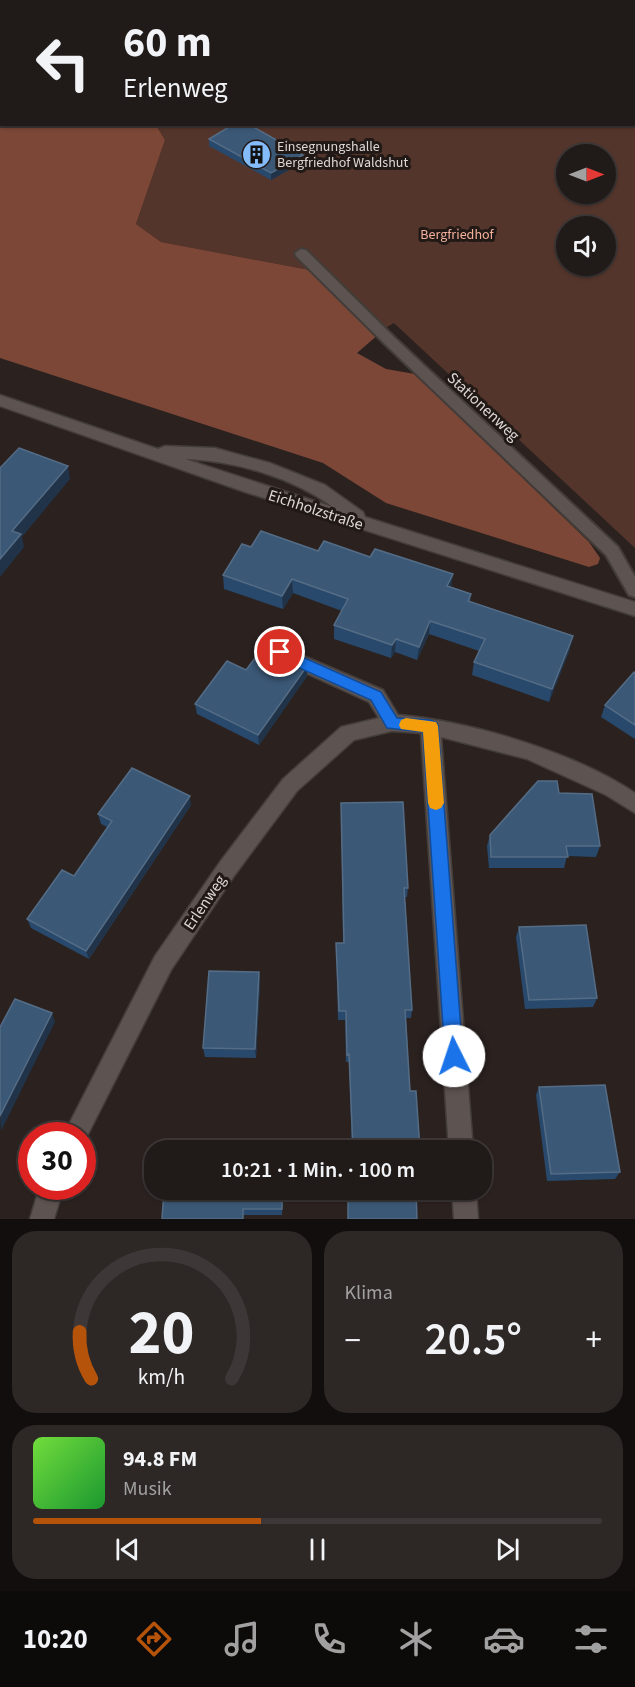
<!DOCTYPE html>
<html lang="de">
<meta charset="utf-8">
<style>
body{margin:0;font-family:"Source Sans 3",sans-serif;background:#2d2725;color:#f1f3f6;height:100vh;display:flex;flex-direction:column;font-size:22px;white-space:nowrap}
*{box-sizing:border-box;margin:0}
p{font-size:20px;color:#a2a1a2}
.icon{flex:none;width:33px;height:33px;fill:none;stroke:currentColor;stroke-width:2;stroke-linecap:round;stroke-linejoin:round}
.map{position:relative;height:1219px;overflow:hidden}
.panel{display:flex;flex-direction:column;gap:12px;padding:12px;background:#120e0d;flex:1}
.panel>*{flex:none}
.hud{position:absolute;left:0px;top:0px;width:636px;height:126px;box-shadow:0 2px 4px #0004,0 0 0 2px #3d3837;background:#201a18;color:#f1f3f6;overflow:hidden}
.needle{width:39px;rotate:90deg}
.fabs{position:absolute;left:556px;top:144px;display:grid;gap:12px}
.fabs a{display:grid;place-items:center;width:60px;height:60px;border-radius:50%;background:#201a18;box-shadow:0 2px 4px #0004,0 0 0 2px #3d3837;font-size:30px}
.speed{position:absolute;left:18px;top:1122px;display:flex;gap:12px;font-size:30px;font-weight:700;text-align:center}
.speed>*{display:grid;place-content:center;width:78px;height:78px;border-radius:50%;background:#201a18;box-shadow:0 2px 4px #0004,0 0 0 2px #3d3837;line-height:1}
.speed .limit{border:9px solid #d22;background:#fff;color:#111}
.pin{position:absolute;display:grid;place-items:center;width:51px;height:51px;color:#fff;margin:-26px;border:3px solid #fff;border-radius:50%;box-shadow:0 2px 6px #0007}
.me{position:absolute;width:66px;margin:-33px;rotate:356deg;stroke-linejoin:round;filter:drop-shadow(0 0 4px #0008)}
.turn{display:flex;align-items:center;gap:21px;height:126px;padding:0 24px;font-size:27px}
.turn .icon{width:78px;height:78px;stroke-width:2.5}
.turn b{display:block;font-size:42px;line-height:51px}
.big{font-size:45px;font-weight:600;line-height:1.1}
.panel .card{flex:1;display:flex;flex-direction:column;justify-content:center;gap:9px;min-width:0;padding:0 21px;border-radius:24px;background:#2d2725}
.panel .dial{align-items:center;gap:0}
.dial svg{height:156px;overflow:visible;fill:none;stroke:#3d3837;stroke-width:7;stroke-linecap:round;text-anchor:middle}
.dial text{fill:#f1f3f6;stroke:none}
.song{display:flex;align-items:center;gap:18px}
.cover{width:72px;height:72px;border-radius:9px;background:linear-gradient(135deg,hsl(100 70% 55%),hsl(130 70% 35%))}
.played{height:6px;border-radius:3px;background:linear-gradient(90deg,#b45309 40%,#3d3837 40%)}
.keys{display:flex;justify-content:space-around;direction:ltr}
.heat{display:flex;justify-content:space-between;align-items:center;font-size:33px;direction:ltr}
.panel .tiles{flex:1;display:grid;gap:12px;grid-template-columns:1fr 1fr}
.card:last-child{grid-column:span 2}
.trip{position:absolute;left:144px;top:1140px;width:348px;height:60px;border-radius:24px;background:#201a18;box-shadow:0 2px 4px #0004,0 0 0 2px #3d3837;font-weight:600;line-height:60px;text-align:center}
.tab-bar{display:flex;height:96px;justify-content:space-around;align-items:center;background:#0d0a0a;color:#a2a1a2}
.tab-bar .icon{width:42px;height:42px}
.tab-bar .selected{color:#b45309}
.tab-bar b{font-size:27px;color:#f1f3f6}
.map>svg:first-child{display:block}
.green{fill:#54352b;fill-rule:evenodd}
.forest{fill:#7c4736}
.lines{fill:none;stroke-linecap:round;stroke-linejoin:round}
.service-casing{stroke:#433d3a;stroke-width:4}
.minor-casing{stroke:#433d3a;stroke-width:3}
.service{fill:#5d5350;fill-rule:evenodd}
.minor{fill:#5d5350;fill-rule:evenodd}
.wall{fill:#28496b}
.shaded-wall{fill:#213348}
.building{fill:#3b5876;stroke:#546c85;stroke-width:1.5}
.route{fill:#1a73e8;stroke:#114b97;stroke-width:1.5}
.slow{fill:#f59e0b}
.labels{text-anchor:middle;stroke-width:6;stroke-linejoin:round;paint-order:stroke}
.far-poi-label{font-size:14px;fill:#ddd7d5;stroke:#211916;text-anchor:start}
.far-park-label{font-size:14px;fill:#f4b09b;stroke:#211916}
.street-label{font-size:16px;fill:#ddd7d5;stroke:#211916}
</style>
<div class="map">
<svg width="635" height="1219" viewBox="0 0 635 1219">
<rect width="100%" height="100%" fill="#2b2220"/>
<!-- green -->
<path class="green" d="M21 0H632L634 1 24 2Z
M635 3V548L394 323 387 327 331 274 161 242 136 224 165 140 156 125 634 124ZM567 154H606V194H567ZM567 226H606V266H567Z"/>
<!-- forest -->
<path class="forest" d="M0 16 2 124 156 125 165 140 136 224 161 242 331 274 387 327 357 353 386 369 415 374 589 542 600 558 598 564 589 567 386 503 323 463 0 358Z"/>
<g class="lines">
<defs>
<path id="service" d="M1 0H13L14 2H2Z
M301 249 306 250 396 339 618 547 635 577V597L629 595 606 555 386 345 296 256 295 253Z"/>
<path id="minor" d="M0 395 158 449 165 446 215 448 270 463 325 485 363 512 365 517 635 602V616L245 492 0 406ZM185 459C236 461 291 477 333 507Z
M280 646 383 690 398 715C470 721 574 752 635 793V813L606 795 527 759 441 737 473 1150H449L421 733 392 731 354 740 297 791 234 876 171 970 83 1144 82 1136H63L155 956 220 862 283 779 341 727 379 718 369 702 273 658 271 653 273 648Z
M40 1186H64L54 1219H30Z
M452 1190H476L478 1219H454Z"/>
</defs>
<!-- service casing -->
<use href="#service" class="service-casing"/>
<!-- minor casing -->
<use href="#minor" class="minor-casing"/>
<!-- service -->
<use href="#service" class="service"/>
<!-- minor -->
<use href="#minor" class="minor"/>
</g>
<!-- wall -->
<path class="wall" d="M209 139 303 162 271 180 209 146Z
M251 547 318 551 370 557 453 574 451 587 471 594 470 602 570 649 549 702 472 675 474 662 479 651 429 634 417 660 395 652 391 658 334 639V625L342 611 293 593 283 609 224 589 223 575Z
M307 666V676L259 745 197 714 195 704 246 670Z
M635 673V739L601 717 605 705Z
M559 793 600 846 596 857 567 856 564 868H489L487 846 490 835Z
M341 803 408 888 407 897H405L412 1010 411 1018H406L410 1091 420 1150H352L349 1062H346L345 1020H338L336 943H343Z
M191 805 89 959 31 928 27 919 74 876 107 827 101 824 98 814Z
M519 927 597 998 593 1007 525 1009 516 937Z
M259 972 260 982 256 1058 205 1057 203 1048Z
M539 1087 620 1172 615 1179 547 1181 536 1095Z
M164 1190H283L282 1215H244Z"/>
<!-- shaded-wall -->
<path class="shaded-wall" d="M303 155V162L271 180V173Z
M68 466 70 479 22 537 24 547 0 577V559L12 531Z
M453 574 451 588 447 586Z
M292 579 293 593 283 609 282 596Z
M430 621 429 634 417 660 419 647Z
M573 636 570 649 549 702 552 689Z
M396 639 395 652 391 658 392 645Z
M307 666V676L259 745 258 735Z
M190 796 191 805 89 959 86 951Z
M259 972 260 982 256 1058 255 1049Z
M52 1013 55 1022 1 1131 0 1116Z"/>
<!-- building -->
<path class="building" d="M234 124H248L303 155 271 173 209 139Z
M19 448 68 466 12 531 21 534 0 559V468Z
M261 531 318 551 324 541 370 557 375 549 453 574 447 586 471 594 468 601 573 636 552 689 474 662 485 639 430 621 419 647 396 639 392 645 334 625 348 599 292 579 282 596 223 575 242 544 251 547Z
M265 645 307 666 258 735 195 704 227 661 246 670Z
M634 672 635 673V725L605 705Z
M132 768 190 796 86 951 27 919 62 870 74 876 112 821 98 814Z
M538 781H557L559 793 592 794 600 846H566L568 857H491L490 835Z
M403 802 408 888H404L412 1010H405L410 1091H416L420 1150H353L349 1054 347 1055 346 1011H339L336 943H344L341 803Z
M586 925 597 998 529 1000 519 927Z
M209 971 259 972 255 1049 203 1048Z
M15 999 52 1013 0 1116V1027Z
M605 1085 620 1172 551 1174 539 1087Z
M245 1149H283V1150H245Z
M164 1190H282V1209H243V1219H162Z
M354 1190H416L417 1219H348V1194H354Z"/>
<!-- route -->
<path class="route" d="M280 647 381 692 397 718 430 720 436 722 438 726 463 1056 460 1062 454 1065 448 1062 445 1056 423 732 387 728 371 700 275 657 273 652 275 648Z"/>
<!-- slow -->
<path class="slow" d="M406 718 436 722 438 726 444 803 441 808 436 810 430 808 428 803 423 732 401 729 399 725 401 720Z"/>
<!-- icons -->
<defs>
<symbol id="building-disc" viewBox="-11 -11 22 22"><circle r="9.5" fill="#84bcfb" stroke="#211916"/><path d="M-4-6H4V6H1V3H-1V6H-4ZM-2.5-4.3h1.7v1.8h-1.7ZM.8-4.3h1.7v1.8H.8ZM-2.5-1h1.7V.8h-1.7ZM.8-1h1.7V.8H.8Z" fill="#111"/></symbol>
</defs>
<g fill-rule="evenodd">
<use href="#building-disc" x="240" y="138" width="33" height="33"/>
</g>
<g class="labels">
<!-- far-poi labels -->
<g class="far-poi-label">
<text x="277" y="151">Einsegnungshalle<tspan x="277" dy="16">Bergfriedhof Waldshut</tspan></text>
</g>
<!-- far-park labels -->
<g class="far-park-label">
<text x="457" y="239">Bergfriedhof</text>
</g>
<!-- street labels -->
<g class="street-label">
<text transform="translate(484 406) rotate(43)" y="6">Stationenweg</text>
<text transform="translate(316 509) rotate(18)" y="6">Eichholzstraße</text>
<text transform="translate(204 902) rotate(-56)" y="6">Erlenweg</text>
</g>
</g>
</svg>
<div class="fabs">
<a><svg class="needle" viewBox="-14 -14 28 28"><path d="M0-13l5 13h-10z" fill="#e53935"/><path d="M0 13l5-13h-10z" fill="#a2a1a2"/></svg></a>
<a><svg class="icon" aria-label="sound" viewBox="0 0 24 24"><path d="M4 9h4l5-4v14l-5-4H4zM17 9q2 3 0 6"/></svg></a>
</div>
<div class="speed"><div class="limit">30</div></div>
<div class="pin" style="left:280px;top:652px;background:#d93025"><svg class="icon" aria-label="arrive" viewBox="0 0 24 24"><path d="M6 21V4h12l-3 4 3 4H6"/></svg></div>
<svg class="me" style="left:454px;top:1056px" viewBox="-20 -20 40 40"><circle r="19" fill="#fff"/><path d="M0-13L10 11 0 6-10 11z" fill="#1a73e8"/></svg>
<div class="trip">10:21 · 1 Min. · 100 m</div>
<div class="hud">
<div class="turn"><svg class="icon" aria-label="left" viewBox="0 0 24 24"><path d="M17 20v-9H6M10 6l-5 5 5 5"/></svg><div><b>60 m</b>Erlenweg</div></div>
</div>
</div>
<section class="panel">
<div class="tiles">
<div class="card dial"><svg viewBox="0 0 100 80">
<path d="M14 69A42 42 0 1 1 86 69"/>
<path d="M14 69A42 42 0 0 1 8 45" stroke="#b45309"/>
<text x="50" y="56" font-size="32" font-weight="700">20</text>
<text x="50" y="72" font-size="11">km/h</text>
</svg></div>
<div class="card"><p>Klima</p>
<div class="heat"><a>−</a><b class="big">20.5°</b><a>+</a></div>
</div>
<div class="card">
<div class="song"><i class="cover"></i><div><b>94.8 FM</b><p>Musik</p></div></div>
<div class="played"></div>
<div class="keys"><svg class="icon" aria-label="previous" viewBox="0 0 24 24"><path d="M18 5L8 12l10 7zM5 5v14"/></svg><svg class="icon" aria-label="pause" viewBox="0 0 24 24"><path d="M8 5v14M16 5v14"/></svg><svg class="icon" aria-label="next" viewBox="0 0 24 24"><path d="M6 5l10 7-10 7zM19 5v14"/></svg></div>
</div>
</div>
</section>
<nav class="tab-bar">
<b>10:20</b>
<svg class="icon selected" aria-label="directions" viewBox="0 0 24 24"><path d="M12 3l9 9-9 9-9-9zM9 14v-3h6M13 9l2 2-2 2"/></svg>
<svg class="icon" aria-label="music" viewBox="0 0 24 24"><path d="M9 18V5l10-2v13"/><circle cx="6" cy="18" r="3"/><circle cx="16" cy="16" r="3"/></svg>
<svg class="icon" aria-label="phone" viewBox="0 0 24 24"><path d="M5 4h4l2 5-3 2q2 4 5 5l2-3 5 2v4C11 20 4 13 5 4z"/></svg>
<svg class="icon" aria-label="climate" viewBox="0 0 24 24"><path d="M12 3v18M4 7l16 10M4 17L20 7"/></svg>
<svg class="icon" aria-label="car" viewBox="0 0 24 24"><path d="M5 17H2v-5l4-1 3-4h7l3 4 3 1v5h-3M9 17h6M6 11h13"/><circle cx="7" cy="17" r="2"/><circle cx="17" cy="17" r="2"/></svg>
<svg class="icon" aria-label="filters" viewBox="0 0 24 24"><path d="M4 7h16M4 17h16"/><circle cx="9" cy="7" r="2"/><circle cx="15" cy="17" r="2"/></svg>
</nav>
